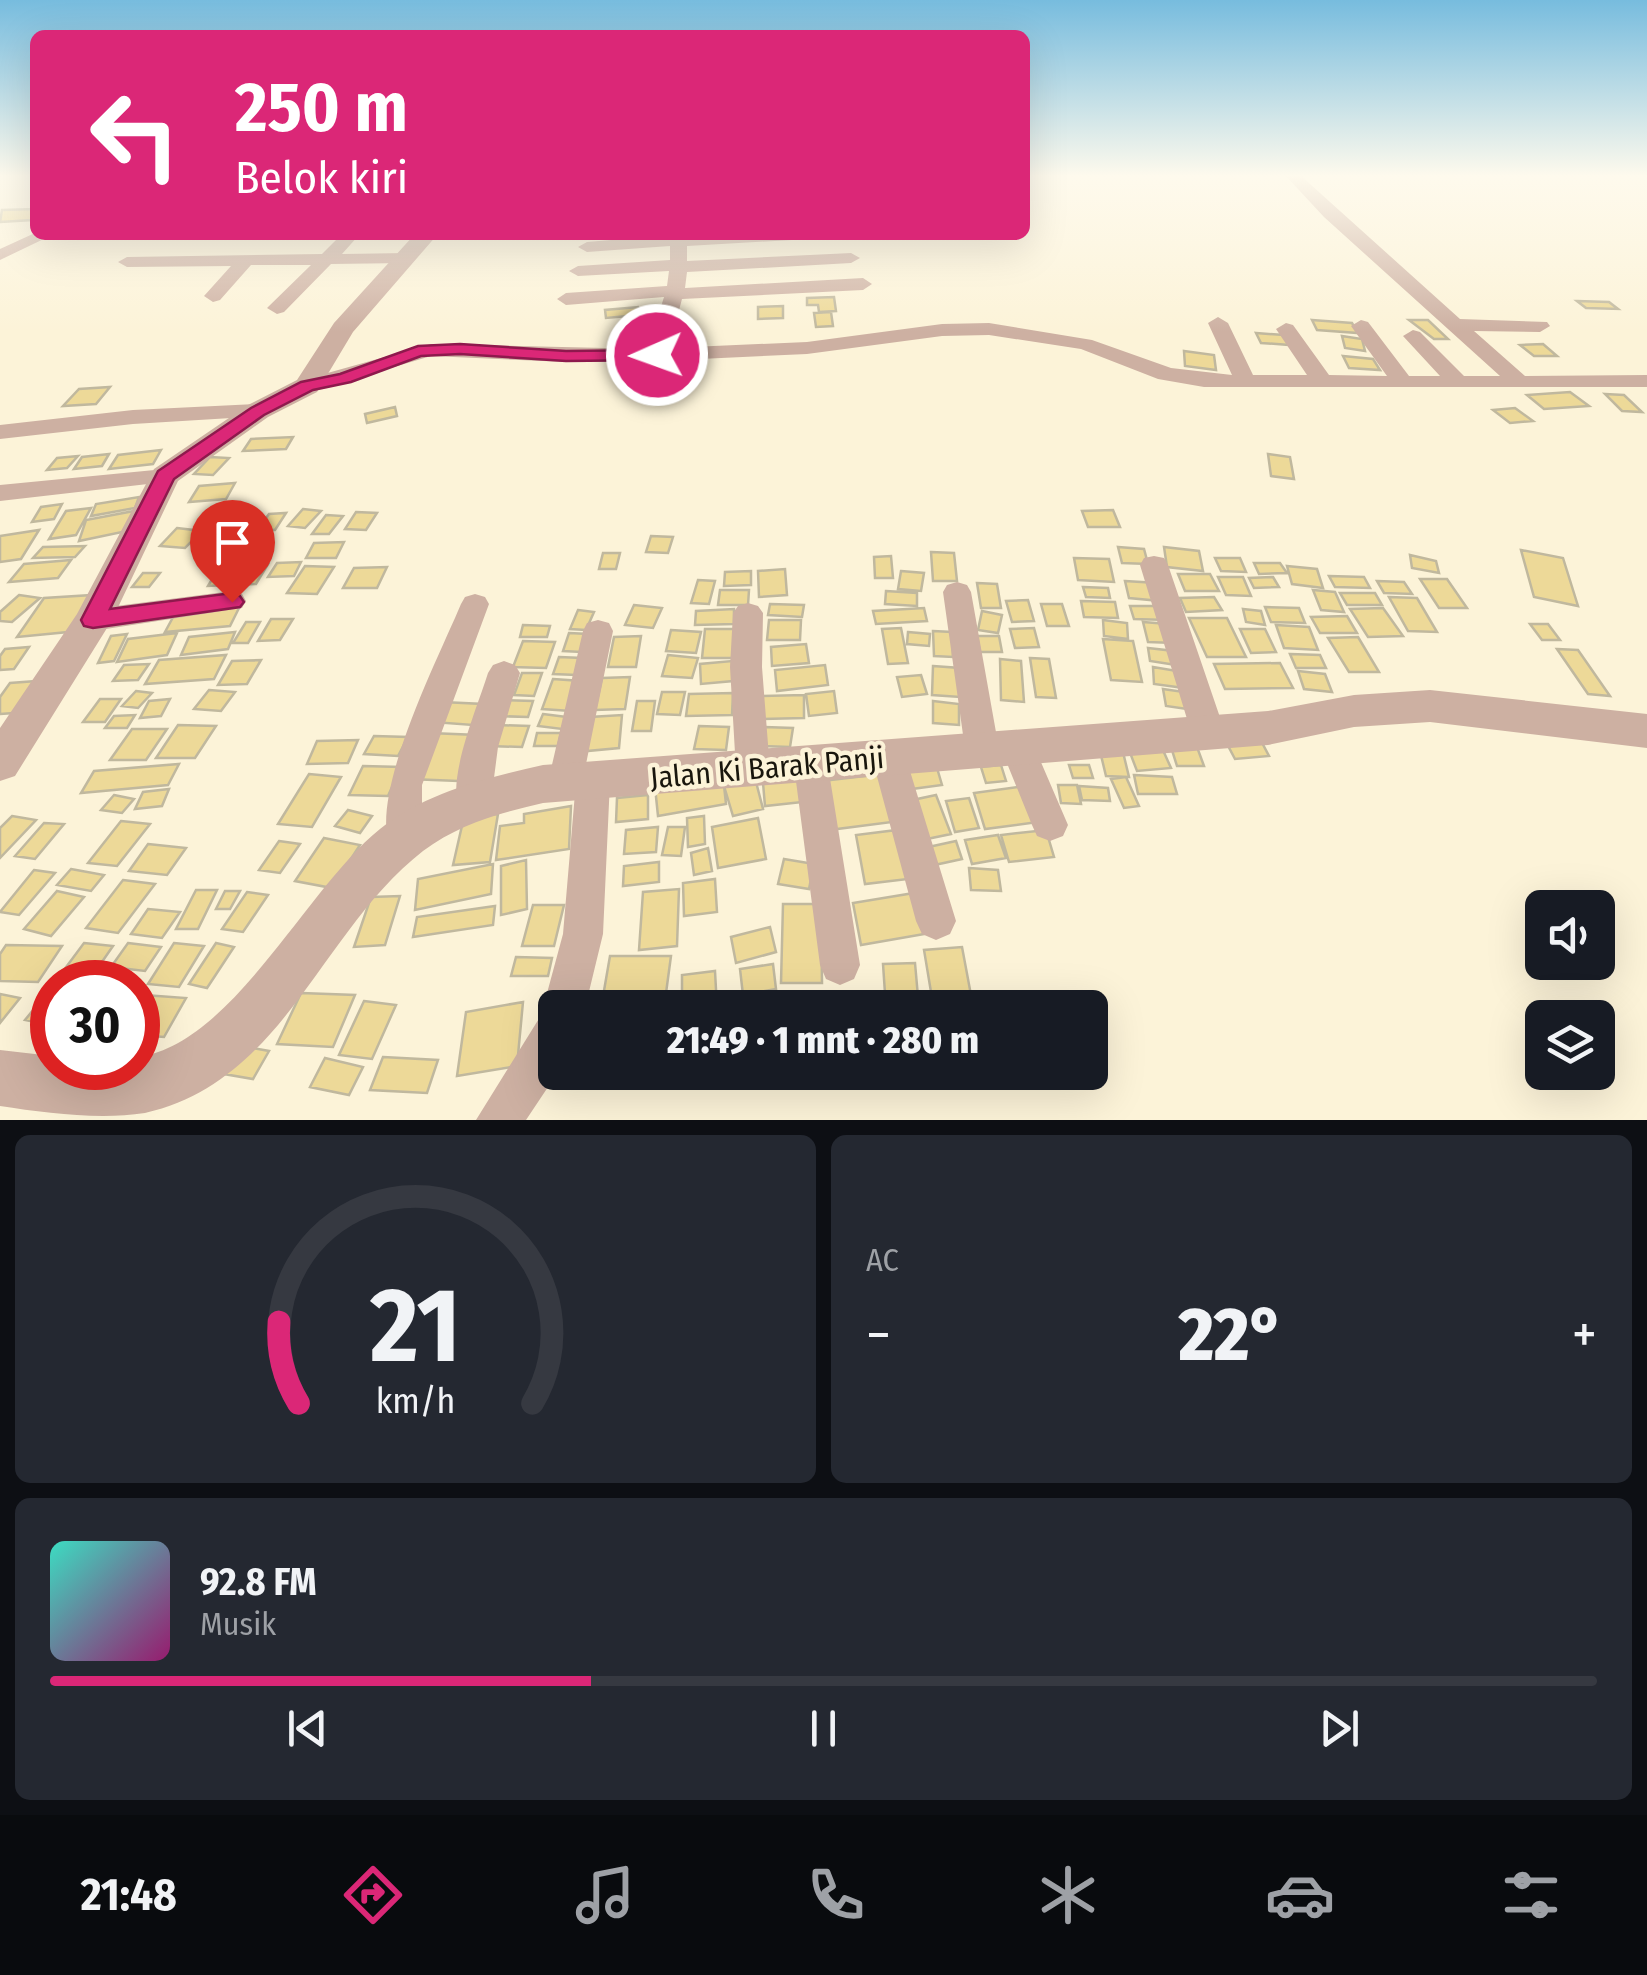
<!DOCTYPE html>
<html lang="id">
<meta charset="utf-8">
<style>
body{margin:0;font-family:"Fira Sans Condensed",sans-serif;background:#242831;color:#f1f3f6;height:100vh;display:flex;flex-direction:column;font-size:38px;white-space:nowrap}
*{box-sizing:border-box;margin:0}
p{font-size:32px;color:#9ea1a6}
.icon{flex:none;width:55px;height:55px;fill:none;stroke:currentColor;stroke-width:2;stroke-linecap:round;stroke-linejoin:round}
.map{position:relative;height:1120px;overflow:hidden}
.drawer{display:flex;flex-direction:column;gap:15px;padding:15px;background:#0d0f14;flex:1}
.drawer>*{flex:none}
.top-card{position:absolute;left:30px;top:30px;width:1000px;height:210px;border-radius:15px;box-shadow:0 10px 40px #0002;background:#db2777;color:#fff;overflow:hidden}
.tools{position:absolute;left:1525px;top:890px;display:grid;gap:20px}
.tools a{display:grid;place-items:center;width:90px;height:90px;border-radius:15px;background:#171b24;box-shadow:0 10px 40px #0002;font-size:50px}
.speed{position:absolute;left:30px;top:960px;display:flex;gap:20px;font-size:50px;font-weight:700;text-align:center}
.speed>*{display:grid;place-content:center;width:130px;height:130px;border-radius:50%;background:#171b24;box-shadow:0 10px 40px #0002;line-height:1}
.speed .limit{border:15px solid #d22;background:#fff;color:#111}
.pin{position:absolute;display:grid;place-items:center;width:85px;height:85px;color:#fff;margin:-102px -42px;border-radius:50% 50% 50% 0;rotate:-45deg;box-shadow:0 0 10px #0007}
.pin .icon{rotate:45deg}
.me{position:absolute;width:110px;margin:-55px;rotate:268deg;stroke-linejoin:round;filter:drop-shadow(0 0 8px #0008)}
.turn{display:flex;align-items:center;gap:35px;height:210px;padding:0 40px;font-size:45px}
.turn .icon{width:130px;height:130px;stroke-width:2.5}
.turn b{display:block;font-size:70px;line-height:85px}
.big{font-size:75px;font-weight:800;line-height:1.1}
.drawer .card{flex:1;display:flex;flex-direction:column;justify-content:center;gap:15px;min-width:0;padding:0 35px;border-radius:15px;background:#242831}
.drawer .dial{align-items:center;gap:0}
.dial svg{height:260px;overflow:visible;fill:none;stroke:#363941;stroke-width:7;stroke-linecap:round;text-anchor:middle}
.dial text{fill:#f1f3f6;stroke:none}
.song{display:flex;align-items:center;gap:30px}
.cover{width:120px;height:120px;border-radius:15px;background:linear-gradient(135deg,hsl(170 70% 55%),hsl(320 70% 35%))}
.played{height:10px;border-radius:5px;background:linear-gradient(90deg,#db2777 35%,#363941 35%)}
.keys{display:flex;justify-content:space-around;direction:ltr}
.heat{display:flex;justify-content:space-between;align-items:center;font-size:55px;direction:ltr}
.drawer .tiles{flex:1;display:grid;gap:15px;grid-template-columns:1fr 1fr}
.card:last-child{grid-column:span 2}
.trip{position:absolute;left:538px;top:990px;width:570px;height:100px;border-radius:15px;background:#171b24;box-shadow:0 10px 40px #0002;font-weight:800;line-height:100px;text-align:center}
.menu{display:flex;height:160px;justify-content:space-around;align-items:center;background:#090b0e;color:#9ea1a6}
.menu .icon{width:70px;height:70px}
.menu .current{color:#db2777}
.menu b{font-size:45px;color:#f1f3f6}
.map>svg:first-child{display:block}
.building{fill:#edd998;stroke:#c0b89e;stroke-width:2.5}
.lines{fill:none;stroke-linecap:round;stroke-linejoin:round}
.minor{fill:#cdb0a2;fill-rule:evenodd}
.tertiary{fill:#cdb0a2;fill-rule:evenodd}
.route{fill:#db2777;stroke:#8e194d;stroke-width:2.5}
.labels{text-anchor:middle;stroke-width:9;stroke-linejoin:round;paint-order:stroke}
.near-street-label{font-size:30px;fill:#19160d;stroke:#fcf3d8}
</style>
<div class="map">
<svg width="1647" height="1120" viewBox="0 0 1647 1120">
<rect width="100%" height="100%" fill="#fcf3d8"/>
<!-- building -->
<path class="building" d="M35 209 32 220 0 222 2 210Z
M834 297 836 311 819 312 818 305H807V298Z
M1577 301 1609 302 1618 309 1586 308Z
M783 306V318L758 319V307Z
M638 307 639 315 606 318 605 310Z
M831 312 833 326 816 327 814 313Z
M1312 320 1352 323 1358 333 1317 330Z
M1409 320H1428L1448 339H1434Z
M1256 333 1284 335 1290 345 1261 343Z
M1342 336 1362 339 1365 351 1345 348Z
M1543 344 1557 356H1534L1520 345Z
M1184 351 1214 355 1216 370 1185 366Z
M1343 356 1373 359 1380 370 1349 368Z
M110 387 96 404 63 406 79 389Z
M1570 392 1589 406 1544 409 1527 395Z
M1605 394 1624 395 1642 412 1622 411Z
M395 407 397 416 367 423 365 414Z
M1515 408 1533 421 1510 423 1493 410Z
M293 437 286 449 243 451 251 439Z
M161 450 153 464 109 469 118 455Z
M109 454 102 466 74 469 82 457Z
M1268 454 1290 457 1294 479 1271 476Z
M78 456 67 468 47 470 57 458Z
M210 457 229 458 213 475 194 474Z
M235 483 226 499 189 502 199 486Z
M139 497 135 508 91 516 96 504Z
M62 504 54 519 32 522 41 507Z
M91 508 76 535 49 539 66 511Z
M303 509 321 511 305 528 288 526Z
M1113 510 1120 527H1088L1082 511Z
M134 511 127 531 79 541 86 520Z
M356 512 377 513 366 530 345 529Z
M286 513 275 530H257L269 514Z
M211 515 230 518 219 528 199 525Z
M326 515 343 516 329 534H312Z
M177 528 202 531 185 548 160 546Z
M39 530 21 559 0 562V536Z
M212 531H233L223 545H202Z
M651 536 673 537 668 553 646 552Z
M344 542 336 558H306L314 543Z
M85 546 75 557 33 558 43 547Z
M1118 547 1144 549 1148 564 1122 563Z
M1164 547 1199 551 1203 571 1167 567Z
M1521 550 1563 558 1578 606 1534 597Z
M931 552 954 553 957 581H933Z
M603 553H620L616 569H599Z
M1410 555 1436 561 1439 573 1412 568Z
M891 556 893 578H875L874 557Z
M1074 558 1109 559 1114 582 1078 580Z
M1215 558H1240L1246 572 1221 571Z
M71 560 58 578 9 582 24 564Z
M301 562 294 576 268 577 277 563Z
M1254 563H1280L1287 573 1259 574Z
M268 564 256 584 208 586 220 566Z
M305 566 334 567 317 594 287 593Z
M1287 566 1317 569 1323 588 1292 584Z
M387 567 377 588H343L354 568Z
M785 569 787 595 759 597 758 571Z
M751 571V585L724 586 725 572Z
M901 571 924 573 921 591 898 589Z
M143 573H160L149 587H132Z
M1178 574H1210L1219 591H1185Z
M1329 576 1364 577 1370 588 1335 587Z
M1218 577H1243L1251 596 1226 595Z
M1273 577 1279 587 1254 588 1249 578Z
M1420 579H1447L1467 608H1439Z
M698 580 715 581 709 604 691 603Z
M1125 581 1157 583 1161 601 1129 598Z
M1377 581 1404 582 1412 594 1384 593Z
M977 583 997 584 1001 608H981Z
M1083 587 1108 588 1110 598 1086 597Z
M720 590H749L748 605H718Z
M1313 590 1335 592 1344 612 1321 610Z
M886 591 917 593V606L885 604Z
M1340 593H1375L1382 605H1347Z
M19 595 40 598 12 622 0 621V612Z
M93 595 68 632 17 637 44 598Z
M1214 597 1222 610 1186 612 1180 598Z
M1389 597 1417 598 1437 632 1408 631Z
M1028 600 1034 621 1012 622 1006 601Z
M1081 601 1115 602 1118 618 1084 617Z
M241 604 230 626 165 632 177 610Z
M770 604 804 605 802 617 768 615Z
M1041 604H1062L1069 626H1047Z
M634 605 662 608 653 628 625 625Z
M1130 606H1162L1167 620 1134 619Z
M1265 607 1299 608 1305 623 1271 622Z
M924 608 927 621 876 624 873 611Z
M1383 608 1403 636 1368 637 1350 609Z
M734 609V624L695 625 696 611Z
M1243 609 1261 611 1265 625 1246 622Z
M578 610 594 612 586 630 570 629Z
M982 611 1002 615 998 633 978 630Z
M1347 616 1357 633H1320L1311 617Z
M1189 618H1227L1246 657H1207Z
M271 619H293L280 640 258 641Z
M769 620H801L800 640H767Z
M1103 620 1127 623 1128 639 1104 636Z
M246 622H260L248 643H233Z
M1143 622 1168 624 1174 643 1148 642Z
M1530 624H1548L1560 640H1542Z
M523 625 550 626 547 637H520Z
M1276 625 1309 627 1318 650 1284 648Z
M901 628 908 663 888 664 882 629Z
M1034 628 1039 647 1015 648 1010 629Z
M705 629H738L735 658H702Z
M1240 629H1265L1276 652 1251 653Z
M671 630 701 632 696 653 666 651Z
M933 631 952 632 953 657 934 656Z
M235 632 228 649 181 655 189 637Z
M908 632 930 634 929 646 907 644Z
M177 633 167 655 117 662 128 639Z
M569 633 588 634 582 652 563 651Z
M127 634 114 661 98 663 111 636Z
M641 636 636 667H608L614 637Z
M977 636H999L1002 652H980Z
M1358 637 1379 672H1349L1328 638Z
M1103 639 1133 641 1142 682 1111 680Z
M523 641 555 642 546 668 513 667Z
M806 644 809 663 772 666 771 647Z
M29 647 14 669 0 670V656L5 649Z
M1148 648 1174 651 1176 665 1150 661Z
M1557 649 1578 650 1610 696 1588 694Z
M1290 654 1320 655 1326 668H1296Z
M226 655 214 679 145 684 159 660Z
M668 655 698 658 692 678 662 676Z
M559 657 582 658 577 675 553 674Z
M1030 658 1049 659 1056 698 1036 697Z
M1000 659 1021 661 1024 702 1001 700Z
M261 660 247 684 218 685 232 661Z
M732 661 733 681 701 684 700 664Z
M1280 663 1293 688 1225 689 1214 664Z
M149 664 138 680 113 681 124 665Z
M825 665 828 685 777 691 775 670Z
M933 666 960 668V697L932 695Z
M1153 667 1183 672 1184 688 1154 684Z
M1298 671 1325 674 1332 692 1304 689Z
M522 673H542L534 696 514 695Z
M921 675 927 694 902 697 897 677Z
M630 677 625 709 595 710 602 678Z
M553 679 581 681 571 711 542 709Z
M37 681 14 713 0 714V697L10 683Z
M1163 689 1191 693 1194 710 1166 706Z
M209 690 235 692 221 711 194 709Z
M136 691 152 693 138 708 122 706Z
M834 691 837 713 809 716 806 694Z
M662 692H685L680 715 657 714Z
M733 693 732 715 686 716 689 694Z
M804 695V718L761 719 762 696Z
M100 699H121L105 722H83Z
M170 699 161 716 140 718 149 701Z
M502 700 533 701 528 717 496 716Z
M637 701H655L651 731H632Z
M933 701 959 704V725L933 723Z
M442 702 483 704 473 725 432 722Z
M543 714 567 717 562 729 538 726Z
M135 715 127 728H105L114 716Z
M622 715 619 748 587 751 590 717Z
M178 725 216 726 195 758H156Z
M497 725 529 726 522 747 489 746Z
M699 726 729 727 726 750 694 749Z
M764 727 793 728 790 747 761 746Z
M132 729H167L146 760H110Z
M430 733 477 735 458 781 410 779Z
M537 733H561L558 746H534Z
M374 736 408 737 398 756 364 754Z
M1259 737 1269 756 1235 759 1225 740Z
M358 740 348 763 307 764 317 741Z
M1099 747 1122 748 1129 777 1106 776Z
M1171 747H1197L1204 766H1177Z
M1162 748 1171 768 1137 771 1129 750Z
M179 764 168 785 81 793 94 771Z
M1001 765 1006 781 986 783 981 767Z
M1069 765H1089L1093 778H1073Z
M363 766 401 767 388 796 349 795Z
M937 768 942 785 904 790 899 773Z
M309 774 341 777 312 827 278 824Z
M882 774 892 822 829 830 822 781Z
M1134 775 1172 777 1177 794H1138Z
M723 776 726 804 658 816 655 787Z
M1126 777 1139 806 1124 808 1111 779Z
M755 778 763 809 733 816 724 786Z
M809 779 812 801 765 806 763 783Z
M1058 785H1077L1081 804 1061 803Z
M1026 786 1038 822 985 829 974 793Z
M1079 786 1108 788 1110 801 1082 800Z
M169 789 162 806 135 809 143 792Z
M114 795 134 799 122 813 101 810Z
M648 795V819L616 822 617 798Z
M936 795 951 834 922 840 908 801Z
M969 798 979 828 955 832 946 801Z
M571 806 569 849 496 860 500 826 524 823V814Z
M348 810 372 816 360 833 335 826Z
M498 814 490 862 453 865 464 817Z
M12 816 36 820 0 858V828Z
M704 816 705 844 688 847 687 818Z
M758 818 766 859 718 868 712 827Z
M121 821 150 824 117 866 88 863Z
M44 823 64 824 35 859 15 856Z
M658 827 656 852 624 854 626 830Z
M668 827H685L681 856 662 855Z
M897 830 908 879 865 884 856 835Z
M1046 830 1054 857 1009 862 1001 835Z
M998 835 1006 858 972 864 965 840Z
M324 838 360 845 332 888 295 881Z
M279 841 300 844 280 873 259 870Z
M956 841 962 859 930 866 924 848Z
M148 844 186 848 167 875 129 871Z
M708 848 712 871 694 875 691 853Z
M784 859 814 864 809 889 778 884Z
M526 860 527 909 501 915V866Z
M659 862V882L623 886 624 866Z
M493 864 491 894 415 910 418 879Z
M969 868 998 870 1001 891 971 890Z
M71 869 104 875 91 891 57 885Z
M34 870 55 873 19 915 0 912Z
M715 879 717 912 684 916 683 883Z
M123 880 155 884 118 933 86 928Z
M679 889 677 946 639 950 643 892Z
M196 890H217L198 929H176Z
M57 891 84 897 51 936 24 929Z
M225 891H240L230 909H216Z
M247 892 268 895 243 932 222 929Z
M920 892 930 933 861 945 853 903Z
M400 896 385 945 354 947 371 897Z
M783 904H821L822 983H781Z
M533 905H564L554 946H522Z
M495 906 493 925 413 937 417 917Z
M148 909 180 912 162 938 131 934Z
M770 927 776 952 736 963 731 937Z
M84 943 113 946 88 982H55Z
M128 943 161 947 145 971 111 967Z
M174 943 204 946 179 987 148 984Z
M216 943 234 947 207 988 189 984Z
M6 945 62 946 38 982 0 981V954Z
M962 947 971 995 932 998 924 950Z
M610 956H671L664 1008H601Z
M516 957 552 958 548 976H511Z
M915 963 919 1008H886L883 964Z
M773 964 776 989 743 995 740 969Z
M715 971 717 1008H682V975Z
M301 993 355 995 333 1047 277 1044Z
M0 994 20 998 0 1023Z
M144 995 186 998 164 1037 138 1035V1005Z
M43 998 52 1000 50 1025 25 1020Z
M364 1001 396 1005 372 1059 339 1055Z
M523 1002 517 1066 457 1076 466 1012Z
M241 1046 269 1051 253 1079 224 1074Z
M383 1057 438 1060 427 1093 370 1090Z
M325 1058 363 1067 349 1095 310 1087Z"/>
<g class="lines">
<!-- minor -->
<path class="minor" d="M1285 175H1300L1460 319 1547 322 1550 326 1540 332 1474 331 1525 376 1647 375V387H1204L1158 379 1081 349 989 335 942 336 807 354 657 361 566 362 431 356 307 393 296 386 299 381 431 344 648 349 664 297 566 305 557 299 566 293 667 286 669 271 578 276 569 271 578 266 670 260V246L587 252 578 247 587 242 671 235H800L792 240 687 246V261L851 253 860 258 851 263 687 272 685 288 863 278 872 284 863 290 682 299 669 348 807 342 942 324 989 323 1092 340 1171 368 1232 375 1208 323 1218 317 1228 323 1253 375H1307L1276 329 1286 323 1293 325 1329 375 1387 376 1351 326 1361 320 1368 322 1409 376H1440L1403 336 1413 330 1420 332 1464 376H1500L1324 217Z
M35 233 52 235 0 260V249Z
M341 235H359L342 254 406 253 415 258 406 263 331 264 284 312 277 314 267 308 311 265H251L220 300 213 302 204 296 231 266 127 267 118 262 127 257 322 254Z
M258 404 266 406 269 411 266 416 133 424 0 439V425L133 410Z
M165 469 174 471 177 476 174 481 0 501V485Z
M1154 556 1164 558 1168 565 1225 732 1220 741 1208 745 1196 741 1191 732 1140 565 1144 558Z
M957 582 967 585 971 592 999 749 994 759 982 763 970 759 965 749 943 592 947 585Z
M232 591 242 594 246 601 242 608 93 631 83 627 78 620 83 613 93 609Z
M475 594 485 597 489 604 422 785V838L417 850 404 854 391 850C367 797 438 659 461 604L465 597Z
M748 603 758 606 763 613 762 667 770 770 765 780 753 784 741 780 736 770 730 667 733 613 738 606Z
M598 620 609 623 613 631 585 769 593 766 605 771 610 781 603 934 585 1008H555V1072H558L526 1120H476L540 1017 545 1014 543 1008 563 934 575 793 565 797 553 792 548 782 583 631 587 623Z
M504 661 515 665 520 673 498 747 491 801 486 812 473 816 460 812C445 781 478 706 488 673L493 665Z
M1017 732 1029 736 1034 746 1068 825 1063 836 1050 841 1037 836 1032 825 1000 746 1005 736Z
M889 744 901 748 906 758 956 921 950 934 936 940 922 934 916 921 872 758 877 748Z
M811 752 823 756 828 766 860 965 854 979 840 985 826 979 820 965 794 766 799 756Z"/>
<!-- tertiary -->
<path class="tertiary" d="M414 235H437L353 332 317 392 268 417 178 481 112 620 15 776 0 781V728L77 614 154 469 248 405 297 380 334 323Z
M1430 690 1647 714V748L1430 722 1354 727 1268 745 543 803C500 813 459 824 423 851 320 931 285 1081 145 1113 99 1120 46 1113 0 1106V1050L52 1056V1068H138V1057C233 1044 306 888 380 829 427 792 486 778 543 765L1268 711 1354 695Z"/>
</g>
<!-- sky -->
<linearGradient id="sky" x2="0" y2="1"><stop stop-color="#77bcde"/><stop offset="0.53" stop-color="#fefaed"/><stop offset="1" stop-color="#fefaed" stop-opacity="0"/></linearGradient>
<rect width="1647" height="332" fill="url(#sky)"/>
<!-- route -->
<path class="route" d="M460 344 566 351 657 350 666 355 657 360 566 361 460 354 421 356 351 382 313 390 264 415 174 479 110 609 232 593 240 596 244 602 240 607 93 628 84 626 81 620 158 471 251 408 301 382 340 374 418 346Z"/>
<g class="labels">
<!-- near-street labels -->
<g class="near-street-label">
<text transform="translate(767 768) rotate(-5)" y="10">Jalan Ki Barak Panji</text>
</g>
</g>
</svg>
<div class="tools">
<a><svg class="icon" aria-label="sound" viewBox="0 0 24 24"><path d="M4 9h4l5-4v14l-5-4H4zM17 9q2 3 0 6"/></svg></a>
<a><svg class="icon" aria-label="layers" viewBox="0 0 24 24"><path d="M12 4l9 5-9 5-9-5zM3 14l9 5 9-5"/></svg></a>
</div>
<div class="speed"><div class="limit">30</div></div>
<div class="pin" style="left:232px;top:602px;background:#d93025"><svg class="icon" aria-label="arrive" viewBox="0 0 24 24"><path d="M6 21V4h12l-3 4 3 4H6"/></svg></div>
<svg class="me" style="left:657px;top:355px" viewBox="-20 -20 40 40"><circle r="17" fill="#db2777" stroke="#fff" stroke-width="3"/><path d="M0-11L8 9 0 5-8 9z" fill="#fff"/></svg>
<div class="trip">21:49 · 1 mnt · 280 m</div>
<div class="top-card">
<div class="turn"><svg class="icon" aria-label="left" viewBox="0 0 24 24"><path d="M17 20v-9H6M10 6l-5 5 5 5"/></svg><div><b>250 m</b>Belok kiri</div></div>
</div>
</div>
<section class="drawer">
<div class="tiles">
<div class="card dial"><svg viewBox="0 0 100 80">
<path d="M14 69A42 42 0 1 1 86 69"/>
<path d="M14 69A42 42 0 0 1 8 44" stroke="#db2777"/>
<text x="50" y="56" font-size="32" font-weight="700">21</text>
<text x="50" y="72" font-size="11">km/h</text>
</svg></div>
<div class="card"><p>AC</p>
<div class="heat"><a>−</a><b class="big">22°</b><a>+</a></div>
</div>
<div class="card">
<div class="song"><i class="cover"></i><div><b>92.8 FM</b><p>Musik</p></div></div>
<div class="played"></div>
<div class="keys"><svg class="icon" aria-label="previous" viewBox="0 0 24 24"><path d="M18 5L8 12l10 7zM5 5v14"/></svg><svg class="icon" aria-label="pause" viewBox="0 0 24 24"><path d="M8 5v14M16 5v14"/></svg><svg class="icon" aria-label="next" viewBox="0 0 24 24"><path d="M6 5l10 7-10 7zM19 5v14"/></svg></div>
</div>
</div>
</section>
<nav class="menu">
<b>21:48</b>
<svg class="icon current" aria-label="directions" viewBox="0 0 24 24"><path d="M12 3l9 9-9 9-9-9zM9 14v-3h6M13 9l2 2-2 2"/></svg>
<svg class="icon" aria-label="music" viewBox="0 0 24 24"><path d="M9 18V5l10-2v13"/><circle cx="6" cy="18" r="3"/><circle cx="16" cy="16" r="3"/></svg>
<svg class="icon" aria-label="phone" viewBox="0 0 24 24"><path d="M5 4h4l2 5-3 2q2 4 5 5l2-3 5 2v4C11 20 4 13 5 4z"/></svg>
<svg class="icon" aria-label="climate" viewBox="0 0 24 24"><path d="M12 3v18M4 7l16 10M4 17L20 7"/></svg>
<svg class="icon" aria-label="car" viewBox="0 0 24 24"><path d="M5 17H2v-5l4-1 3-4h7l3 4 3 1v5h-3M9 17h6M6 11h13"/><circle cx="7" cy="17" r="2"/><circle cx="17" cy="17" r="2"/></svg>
<svg class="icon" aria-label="filters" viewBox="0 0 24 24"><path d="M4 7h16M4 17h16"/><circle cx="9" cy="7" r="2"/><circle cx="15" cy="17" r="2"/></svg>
</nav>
